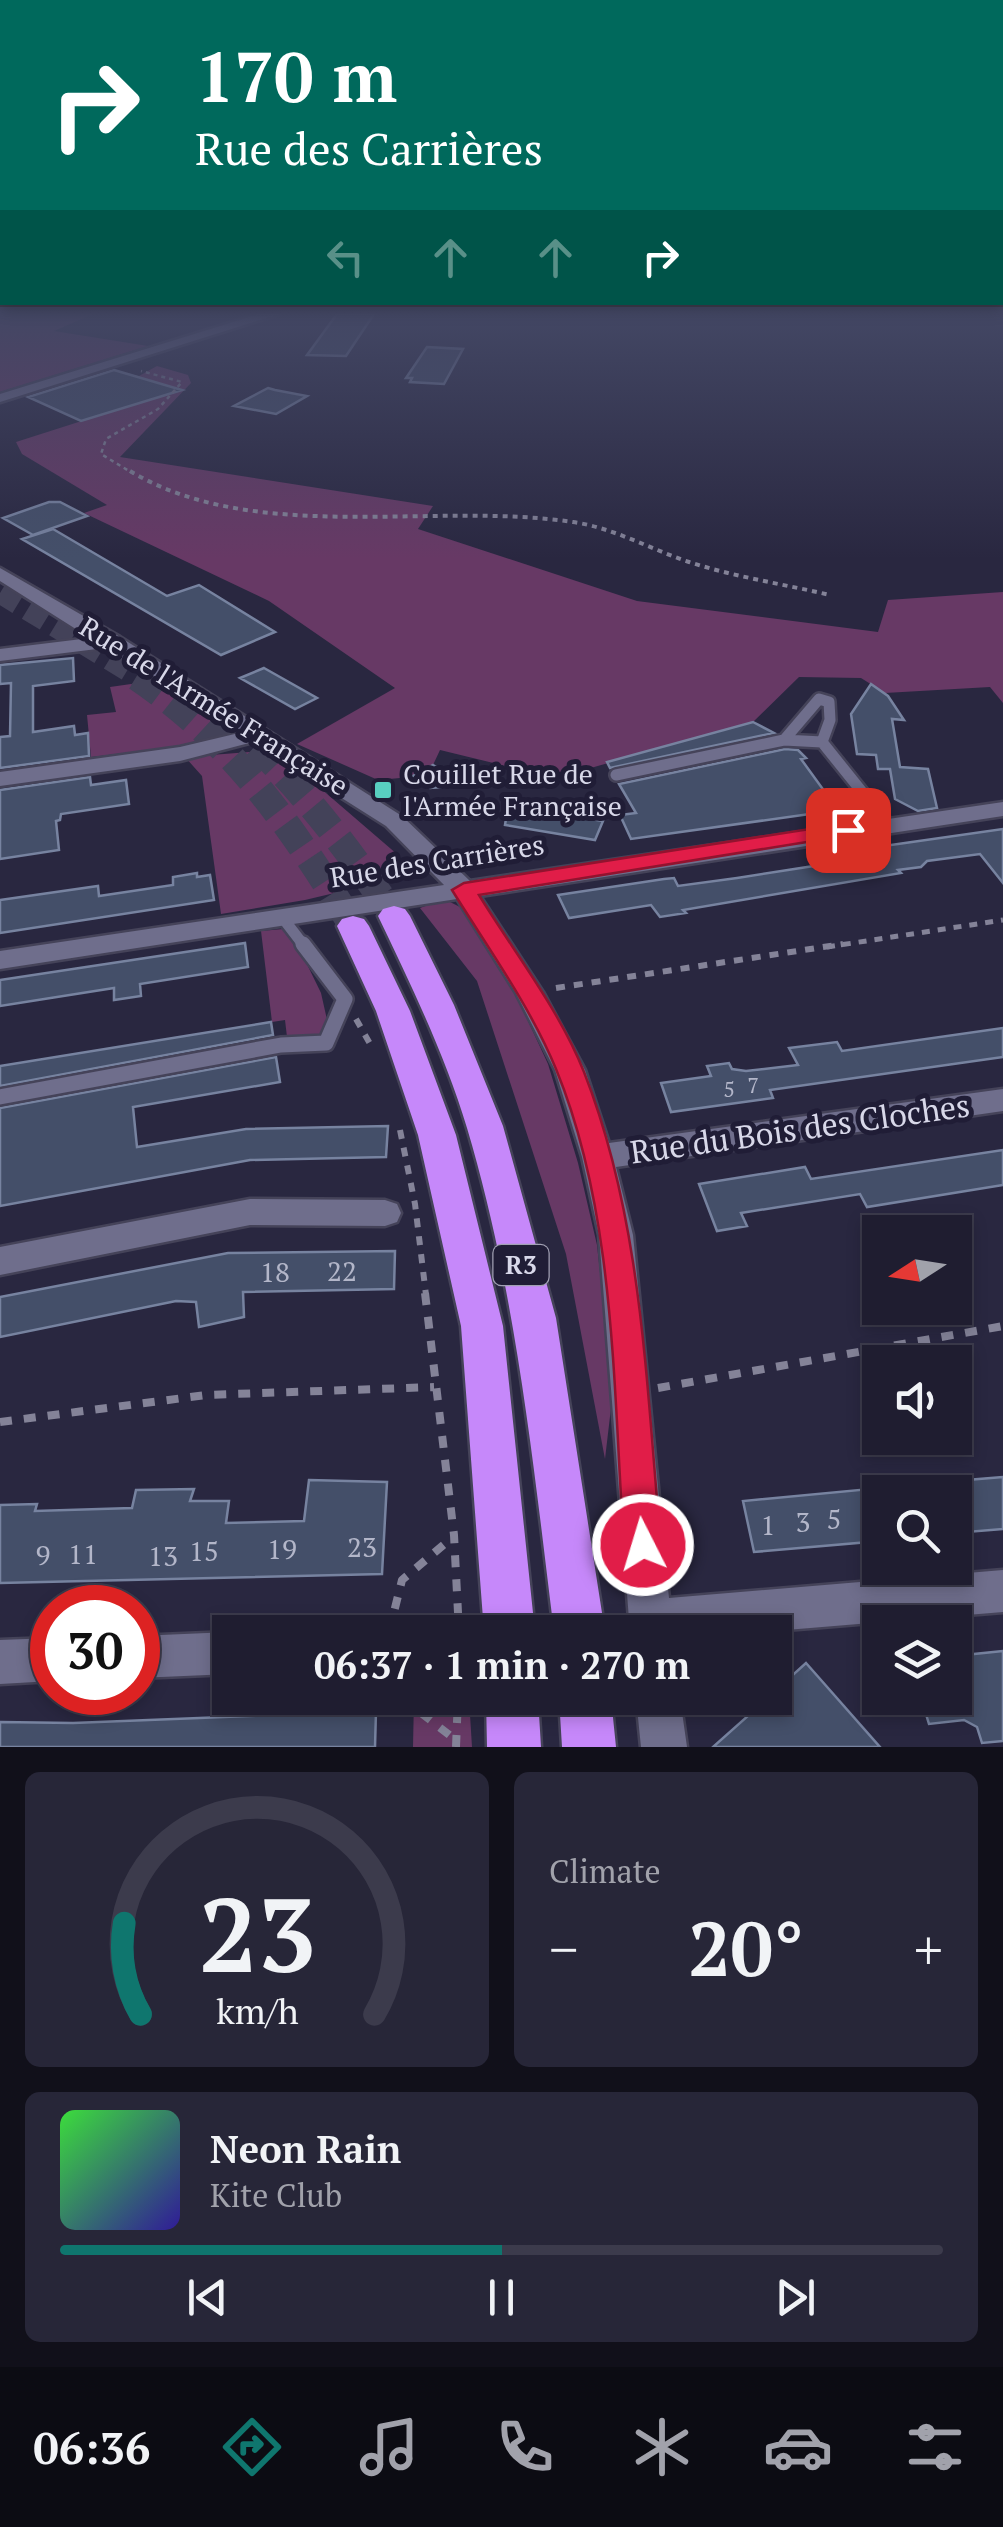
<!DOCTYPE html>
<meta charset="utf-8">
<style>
body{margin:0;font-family:"PT Serif",serif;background:#272638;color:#f1f3f6;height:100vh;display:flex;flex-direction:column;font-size:38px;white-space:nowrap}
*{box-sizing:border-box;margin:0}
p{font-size:32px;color:#a1a2ab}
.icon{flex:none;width:55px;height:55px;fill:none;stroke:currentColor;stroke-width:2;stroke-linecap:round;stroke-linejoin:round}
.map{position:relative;height:1747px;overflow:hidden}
.panel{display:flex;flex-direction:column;gap:25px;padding:25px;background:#11101a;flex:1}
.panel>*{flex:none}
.guide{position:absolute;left:0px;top:0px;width:1005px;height:305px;box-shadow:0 5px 15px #0003,0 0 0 2px #3c3b4c;background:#00695c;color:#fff;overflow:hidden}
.needle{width:65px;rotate:258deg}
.buttons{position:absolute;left:862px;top:1215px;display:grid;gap:20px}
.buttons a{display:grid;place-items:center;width:110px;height:110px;border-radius:0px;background:#1f1d30;box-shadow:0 5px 15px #0003,0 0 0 2px #3c3b4c;font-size:50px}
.speed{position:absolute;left:30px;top:1585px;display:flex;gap:20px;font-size:50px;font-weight:700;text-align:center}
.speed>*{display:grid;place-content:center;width:130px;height:130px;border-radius:50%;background:#1f1d30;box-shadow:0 5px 15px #0003,0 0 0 2px #3c3b4c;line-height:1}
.speed .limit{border:15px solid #d22;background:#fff;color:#111}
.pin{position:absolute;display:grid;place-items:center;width:85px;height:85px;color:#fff;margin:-42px;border-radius:20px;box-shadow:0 5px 15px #0006}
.me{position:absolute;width:110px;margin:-55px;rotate:355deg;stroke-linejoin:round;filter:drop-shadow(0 0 8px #0008)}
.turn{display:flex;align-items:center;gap:35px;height:210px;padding:0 30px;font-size:45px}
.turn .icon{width:130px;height:130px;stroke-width:2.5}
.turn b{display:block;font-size:70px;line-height:85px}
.lanes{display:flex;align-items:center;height:95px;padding:0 30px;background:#0003;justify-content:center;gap:50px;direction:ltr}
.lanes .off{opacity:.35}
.big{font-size:75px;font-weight:600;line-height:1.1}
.panel .widget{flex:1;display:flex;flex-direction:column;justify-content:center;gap:15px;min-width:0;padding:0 35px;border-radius:15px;background:#272638}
.panel .dial{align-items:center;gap:0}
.dial svg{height:260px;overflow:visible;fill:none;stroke:#3c3b4c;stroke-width:7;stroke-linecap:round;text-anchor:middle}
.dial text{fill:#f1f3f6;stroke:none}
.song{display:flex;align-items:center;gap:30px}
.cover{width:120px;height:120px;border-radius:15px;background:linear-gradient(135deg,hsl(120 70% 55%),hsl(250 70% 35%))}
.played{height:10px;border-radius:5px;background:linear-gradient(90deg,#0f766e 50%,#3c3b4c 50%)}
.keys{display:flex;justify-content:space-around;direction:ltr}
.heat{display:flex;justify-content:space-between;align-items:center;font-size:55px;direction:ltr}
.panel .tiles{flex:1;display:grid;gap:25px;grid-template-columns:1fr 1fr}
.widget:last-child{grid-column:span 2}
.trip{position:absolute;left:212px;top:1615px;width:580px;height:100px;border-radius:0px;background:#1f1d30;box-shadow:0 5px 15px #0003,0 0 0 2px #3c3b4c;font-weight:600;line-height:100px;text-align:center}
.tab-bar{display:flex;height:160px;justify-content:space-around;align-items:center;background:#0c0c13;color:#a1a2ab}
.tab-bar .icon{width:70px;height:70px}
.tab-bar .on{color:#0f766e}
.tab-bar b{font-size:45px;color:#f1f3f6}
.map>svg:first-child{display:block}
.green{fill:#673965}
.building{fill:#444f69;stroke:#7783a0;stroke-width:2.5}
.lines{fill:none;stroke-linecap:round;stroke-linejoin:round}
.motorway-tunnel-far1{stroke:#434259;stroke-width:21;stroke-dasharray:21 11;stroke-linecap:butt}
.motorway-tunnel{stroke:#434259;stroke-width:28;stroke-dasharray:28 14;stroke-linecap:butt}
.service-far1-casing{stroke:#454359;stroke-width:16}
.service-casing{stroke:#454359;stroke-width:20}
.minor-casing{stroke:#454359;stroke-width:5}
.tertiary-casing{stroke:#454359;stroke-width:5}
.motorway-casing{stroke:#454359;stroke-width:5}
.path-far4{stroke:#848398;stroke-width:2.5;stroke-dasharray:4 4;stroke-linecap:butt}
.path-far3{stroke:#848398;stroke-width:4;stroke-dasharray:5 5;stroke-linecap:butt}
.path-far2{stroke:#848398;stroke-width:5;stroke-dasharray:8 8;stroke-linecap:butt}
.path-far1{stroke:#848398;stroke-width:6;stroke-dasharray:9 9;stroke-linecap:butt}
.path{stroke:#848398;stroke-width:8;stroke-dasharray:12 12;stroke-linecap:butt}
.service-far1{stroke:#6f6e8c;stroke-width:11}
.service{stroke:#6f6e8c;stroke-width:15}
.minor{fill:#6f6e8c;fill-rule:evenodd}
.tertiary{fill:#6f6e8c;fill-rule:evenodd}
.motorway{fill:#c688fa;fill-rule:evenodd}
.route{fill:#e11d48;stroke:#92132f;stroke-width:2.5}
.poi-dot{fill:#58cec0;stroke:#201d36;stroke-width:4}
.labels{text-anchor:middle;stroke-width:10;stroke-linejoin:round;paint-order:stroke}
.number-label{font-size:22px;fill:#b3b6c9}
.shield{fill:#201d36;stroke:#a1a0b3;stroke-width:2.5}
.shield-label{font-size:25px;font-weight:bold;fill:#d8d8e9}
.street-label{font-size:28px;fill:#d8d8e9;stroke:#201d36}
.poi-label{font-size:28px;fill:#d8d8e9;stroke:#201d36;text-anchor:start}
.near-number-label{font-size:28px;fill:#b3b6c9}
.near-street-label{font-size:32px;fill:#d8d8e9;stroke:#201d36}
</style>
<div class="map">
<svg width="1003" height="1747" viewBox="0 0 1003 1747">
<rect width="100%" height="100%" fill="#292740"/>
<!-- green -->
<path class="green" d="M0 314H93L54 331 148 346 0 392Z
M157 366 188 375 191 383 120 457 433 506 418 529 637 601 878 632 888 600 1003 592V703L990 687 885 693 861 678 799 677 753 722 573 773 518 769 440 750 433 765 411 777 378 780 297 744 395 688 269 601 84 513 107 505 22 454 16 442 163 395 129 375 139 376Z
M139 673 196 707 224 733 176 747 91 757 87 715 116 712 110 687 138 683Z
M276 750 398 855 402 877 305 900 221 914 202 776 185 757Z
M444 899 460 907 509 980 548 1064 578 1163 597 1245 613 1391 605 1459 566 1254 477 981 420 908Z
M283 929 304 958 321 993 330 1033 287 1037 285 1020 272 1022 261 931Z
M414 1698H469L472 1747H413Z"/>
<!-- building -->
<path class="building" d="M337 314H374L346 356 307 355Z
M427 347 463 349 444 384 410 382 412 378H406Z
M114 370 182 390 81 421 28 397Z
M268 388 275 390 307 396 276 414 234 406Z
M49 502H60L87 516 33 535 3 518Z
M53 529 167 596 199 585 275 632 221 655 22 539Z
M73 658 74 681 33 686V732L74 726 75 735 88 733 89 756 0 768V737L10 736 11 683 0 684V665Z
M264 668 317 698 295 709 240 678Z
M871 684 888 696 904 720 892 719 900 767 928 769 937 808 918 811 895 799 890 769H878L876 755 857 754 851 714Z
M753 722 774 733 610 768 607 762Z
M785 749 798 750 806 758 801 759 838 810 631 839 620 815 636 813 619 784Z
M433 765 467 785 430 788 411 777Z
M90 777 91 785 126 780 129 804 61 814 60 820 56 821 59 850 0 859V790Z
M508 806 579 817 603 821 595 840 505 825Z
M1003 829V883L980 854 927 861 921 867 898 870 901 873 683 910 686 913 660 917 651 905 569 918 558 895 664 879 674 878 678 886 737 878 820 865 814 856Z
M197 873V877L210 875 214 900 0 933V900L98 886 99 896 173 885V877Z
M245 943 248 967 140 984 141 996 114 1000V988L0 1006V980Z
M271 1022 273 1035 0 1086V1066Z
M1003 1028V1057L770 1090 773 1098 671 1112 661 1083 711 1076 707 1066 729 1063 732 1069 746 1071 798 1065 789 1048 837 1042 842 1051Z
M276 1057 280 1082 133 1107 137 1147 246 1129 388 1126 386 1157 250 1160 0 1206V1108Z
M1003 1150V1185L867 1207 860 1194 741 1213 747 1226 717 1231 699 1184 805 1167 811 1179Z
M395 1251 394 1289 243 1292 244 1317 199 1327 196 1302 176 1301 0 1337V1297L228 1253Z
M1003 1477V1529L955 1533V1481Z
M309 1480 387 1482 382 1574 0 1583V1505L37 1504 35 1511 132 1508 136 1490 194 1489 190 1501H229L226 1523 304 1521Z
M880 1488V1541L754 1552 743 1501Z
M1003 1651V1741L982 1743 977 1727 964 1720 929 1724 921 1698H955V1656Z
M806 1663 880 1747H713L768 1698H775V1691Z
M376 1711 375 1747H0V1722L73 1723Z"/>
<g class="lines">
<!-- motorway-tunnel-far1 -->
<path class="motorway-tunnel-far1" d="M0 593 141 679"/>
<!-- motorway-tunnel -->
<path class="motorway-tunnel" d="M137 677C236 744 291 826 353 926
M225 717C292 775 344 843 394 916"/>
<defs>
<path id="service-far1" d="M784 740 819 699 829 702 830 720 822 742
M616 775 784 740 822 742 887 823
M282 917 305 947"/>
<path id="service" d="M0 1097 281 1045 326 1043 345 999 303 944"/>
<path id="minor" d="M0 568 120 637 402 816 470 881 1003 802V816L480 896 543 992 585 1070 609 1143 1003 1089V1111L616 1167 633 1235 669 1598 1003 1570V1612L761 1632H630L599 1235 582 1157 555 1070 516 993 457 899 0 969V951L444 885 386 826 253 742 180 761 0 786V772L180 747 239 733 105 648 0 661V649L90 638 0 581Z
M250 1199 385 1200 397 1204 401 1213 397 1222 385 1226 250 1225 0 1275V1247Z
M230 1632V1674L138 1678V1636Z
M52 1638V1681L0 1684V1640Z
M636 1698H680L687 1747H641Z"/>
<path id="tertiary" d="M259 314H279L0 402V394Z"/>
<path id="motorway" d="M394 906 405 909 410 916 454 1005 503 1126 556 1318 605 1632H554C533 1462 516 1292 467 1128 445 1055 411 985 378 916L383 909Z
M353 916 364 919 369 926 410 1011 456 1135 503 1326 535 1632H484L461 1326 418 1135 376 1011 337 926 342 919Z
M486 1698H538L541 1747H487Z
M559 1698H611L616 1747H562Z"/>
</defs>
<!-- service-far1 casing -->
<use href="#service-far1" class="service-far1-casing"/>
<!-- service casing -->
<use href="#service" class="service-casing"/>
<!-- minor casing -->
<use href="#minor" class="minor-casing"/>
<!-- tertiary casing -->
<use href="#tertiary" class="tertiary-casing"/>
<!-- motorway casing -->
<use href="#motorway" class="motorway-casing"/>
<!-- path-far4 -->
<path class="path-far4" d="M134 474 101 454 106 439 158 409 182 382 141 371"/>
<!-- path-far3 -->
<path class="path-far3" d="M130 471C255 546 434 501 573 522 614 528 650 549 689 562 735 577 783 584 830 595"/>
<!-- path-far2 -->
<path class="path-far2" d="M827 947 1003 920"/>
<!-- path-far1 -->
<path class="path-far1" d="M556 988 843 944
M356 1019 373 1049
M400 1130 415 1204 426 1295"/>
<!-- path -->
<path class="path" d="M425 1293 454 1535 459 1632
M658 1388 1003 1326
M0 1422 206 1395 434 1387
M389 1632 402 1580 454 1536
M402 1698 457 1741
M456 1747 458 1698"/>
<!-- service-far1 -->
<use href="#service-far1" class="service-far1"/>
<!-- service -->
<use href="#service" class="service"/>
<!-- minor -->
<use href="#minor" class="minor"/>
<!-- tertiary -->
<use href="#tertiary" class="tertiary"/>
<!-- motorway -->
<use href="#motorway" class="motorway"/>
</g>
<!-- sky -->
<linearGradient id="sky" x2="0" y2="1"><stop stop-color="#171523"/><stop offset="0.56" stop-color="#434764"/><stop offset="1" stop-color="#434764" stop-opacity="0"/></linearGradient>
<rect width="1003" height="559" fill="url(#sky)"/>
<!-- route -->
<path class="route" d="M848 823 859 830 856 834 479 895C514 952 559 1009 584 1072 643 1222 646 1386 661 1545L656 1558 643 1563 630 1558 624 1545C613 1389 616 1215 556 1069 530 1006 488 948 452 890L464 883Z"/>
<!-- markers -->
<rect class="poi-dot" x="373" y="780" width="20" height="20" rx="5"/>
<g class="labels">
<!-- number labels -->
<g class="number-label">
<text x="753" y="1093">7</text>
<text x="729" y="1097">5</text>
</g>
<!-- shield labels -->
<rect class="shield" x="493.5" y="1245" width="55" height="40" rx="8"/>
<g class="shield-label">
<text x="521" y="1274">R3</text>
</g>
<!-- street labels -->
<g class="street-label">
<text transform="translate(214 706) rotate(32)" y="10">Rue de l'Armée Française</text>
<text transform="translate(437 861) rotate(-9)" y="10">Rue des Carrières</text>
</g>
<!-- poi labels -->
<g class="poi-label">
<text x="403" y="784">Couillet Rue de<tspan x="403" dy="32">l'Armée Française</tspan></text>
</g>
<!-- near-number labels -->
<g class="near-number-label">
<text x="342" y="1281">22</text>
<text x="275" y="1282">18</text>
<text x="834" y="1529">5</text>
<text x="803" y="1532">3</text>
<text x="768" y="1535">1</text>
<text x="362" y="1557">23</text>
<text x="282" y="1559">19</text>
<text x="204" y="1561">15</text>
<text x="83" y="1564">11</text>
<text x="43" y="1565">9</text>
<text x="163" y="1566">13</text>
</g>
<!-- near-street labels -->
<g class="near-street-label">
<text transform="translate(800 1129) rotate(-8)" y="11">Rue du Bois des Cloches</text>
</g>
</g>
</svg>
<div class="buttons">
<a><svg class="needle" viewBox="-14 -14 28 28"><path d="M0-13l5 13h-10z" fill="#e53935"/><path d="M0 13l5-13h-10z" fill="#a1a2ab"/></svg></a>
<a><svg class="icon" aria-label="sound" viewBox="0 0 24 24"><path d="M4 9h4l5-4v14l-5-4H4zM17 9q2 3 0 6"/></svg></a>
<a><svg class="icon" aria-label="search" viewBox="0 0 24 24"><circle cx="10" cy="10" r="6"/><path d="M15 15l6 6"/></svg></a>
<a><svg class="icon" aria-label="layers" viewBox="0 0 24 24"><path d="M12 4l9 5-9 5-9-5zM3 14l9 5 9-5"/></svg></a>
</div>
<div class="speed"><div class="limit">30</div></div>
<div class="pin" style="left:848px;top:830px;background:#d93025"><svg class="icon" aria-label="arrive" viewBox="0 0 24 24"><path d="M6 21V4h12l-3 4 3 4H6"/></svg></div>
<svg class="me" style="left:643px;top:1545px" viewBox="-20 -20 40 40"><circle r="17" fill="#e11d48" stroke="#fff" stroke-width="3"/><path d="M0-11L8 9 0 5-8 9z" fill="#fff"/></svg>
<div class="trip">06:37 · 1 min · 270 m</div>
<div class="guide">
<div class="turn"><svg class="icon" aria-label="right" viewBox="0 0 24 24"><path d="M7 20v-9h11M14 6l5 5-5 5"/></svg><div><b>170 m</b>Rue des Carrières</div></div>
<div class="lanes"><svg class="icon off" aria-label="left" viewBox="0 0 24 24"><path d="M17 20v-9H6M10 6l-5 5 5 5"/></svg><svg class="icon off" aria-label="ahead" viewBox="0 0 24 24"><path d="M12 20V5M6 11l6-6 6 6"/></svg><svg class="icon off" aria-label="ahead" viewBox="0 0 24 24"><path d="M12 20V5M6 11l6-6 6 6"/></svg><svg class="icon" aria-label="right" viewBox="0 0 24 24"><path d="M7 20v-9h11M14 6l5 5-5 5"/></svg></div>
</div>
</div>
<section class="panel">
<div class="tiles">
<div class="widget dial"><svg viewBox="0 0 100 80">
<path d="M14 69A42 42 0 1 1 86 69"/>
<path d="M14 69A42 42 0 0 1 9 41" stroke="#0f766e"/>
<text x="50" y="56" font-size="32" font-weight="700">23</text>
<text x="50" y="72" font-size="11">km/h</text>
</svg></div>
<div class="widget"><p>Climate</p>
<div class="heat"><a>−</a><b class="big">20°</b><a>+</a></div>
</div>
<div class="widget">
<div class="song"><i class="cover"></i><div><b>Neon Rain</b><p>Kite Club</p></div></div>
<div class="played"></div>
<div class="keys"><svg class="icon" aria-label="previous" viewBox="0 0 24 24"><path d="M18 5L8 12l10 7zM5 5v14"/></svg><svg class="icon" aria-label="pause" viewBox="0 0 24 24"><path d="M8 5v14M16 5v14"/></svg><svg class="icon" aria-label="next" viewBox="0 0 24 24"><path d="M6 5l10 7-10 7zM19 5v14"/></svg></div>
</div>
</div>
</section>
<nav class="tab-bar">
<b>06:36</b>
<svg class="icon on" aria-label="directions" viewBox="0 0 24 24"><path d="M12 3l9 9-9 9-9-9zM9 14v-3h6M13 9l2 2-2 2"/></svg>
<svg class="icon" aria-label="music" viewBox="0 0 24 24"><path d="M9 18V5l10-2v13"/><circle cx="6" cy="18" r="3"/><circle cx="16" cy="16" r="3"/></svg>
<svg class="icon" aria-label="phone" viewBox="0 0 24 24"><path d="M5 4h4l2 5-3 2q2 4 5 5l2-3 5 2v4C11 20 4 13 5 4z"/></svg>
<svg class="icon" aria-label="climate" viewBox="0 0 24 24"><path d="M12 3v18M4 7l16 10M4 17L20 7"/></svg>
<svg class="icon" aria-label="car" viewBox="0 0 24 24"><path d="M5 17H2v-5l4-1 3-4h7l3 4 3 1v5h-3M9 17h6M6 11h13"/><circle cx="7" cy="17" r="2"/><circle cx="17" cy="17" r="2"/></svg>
<svg class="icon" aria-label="filters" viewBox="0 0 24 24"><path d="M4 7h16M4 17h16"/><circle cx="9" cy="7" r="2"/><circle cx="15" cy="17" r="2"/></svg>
</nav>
